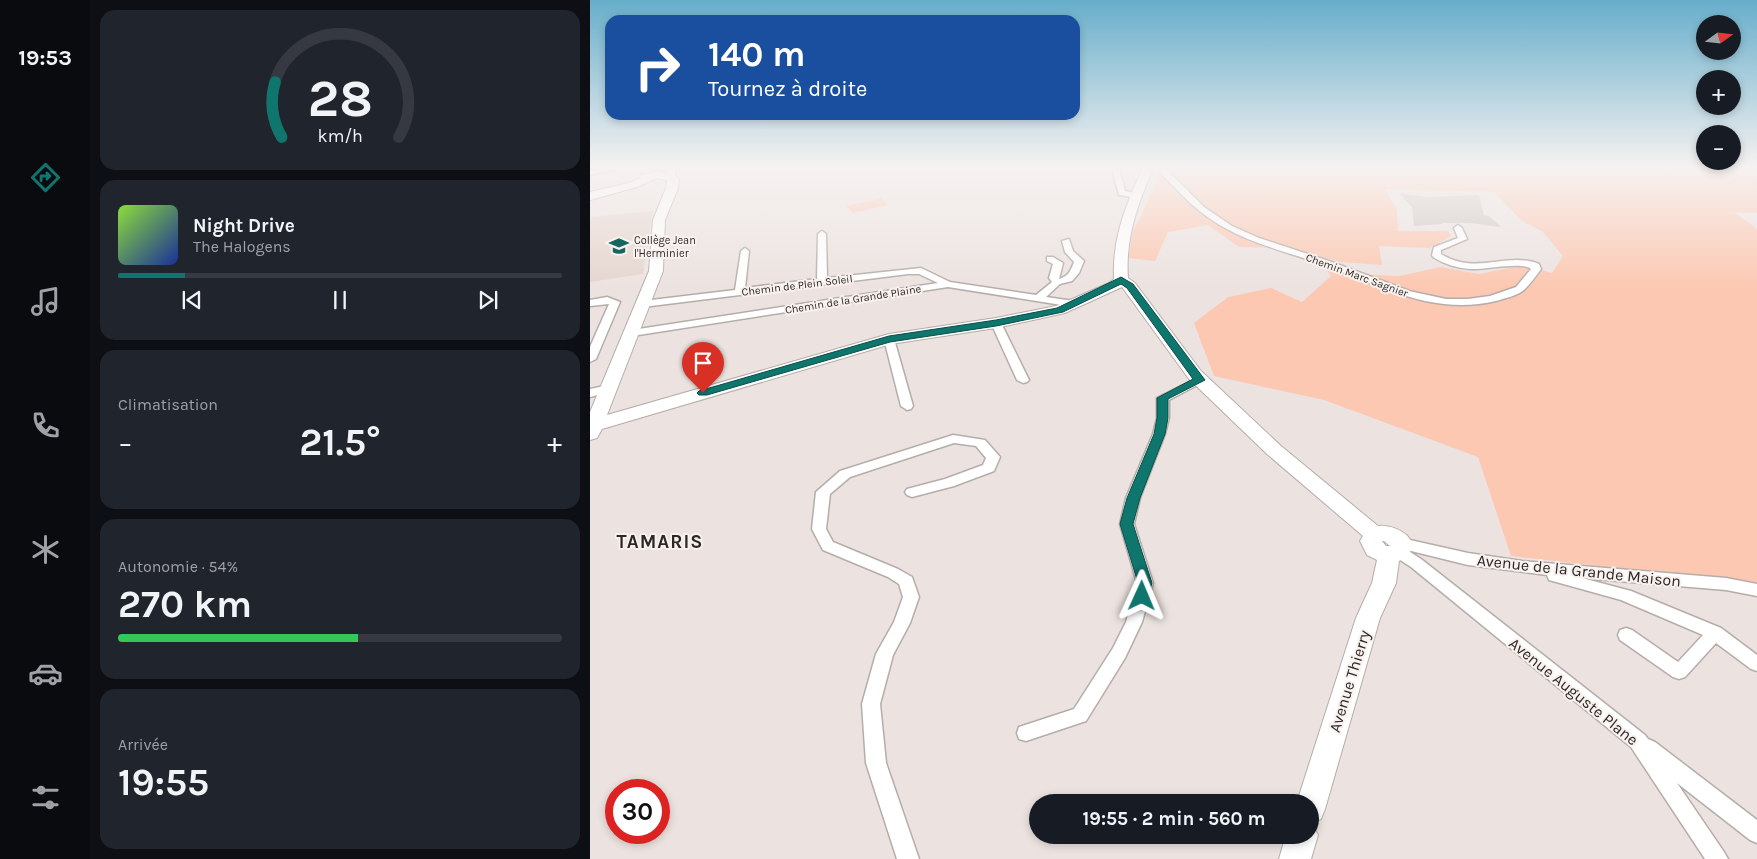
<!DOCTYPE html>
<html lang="fr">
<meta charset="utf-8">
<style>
body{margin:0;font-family:Karla,sans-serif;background:#20242c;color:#f1f3f6;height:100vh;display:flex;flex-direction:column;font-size:19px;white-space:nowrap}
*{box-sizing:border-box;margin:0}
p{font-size:16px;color:#9ea1a6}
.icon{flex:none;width:28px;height:28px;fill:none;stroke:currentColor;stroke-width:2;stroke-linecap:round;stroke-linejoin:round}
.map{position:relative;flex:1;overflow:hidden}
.drawer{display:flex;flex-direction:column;gap:10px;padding:10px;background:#0d0f14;width:500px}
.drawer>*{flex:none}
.guide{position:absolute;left:15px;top:15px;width:475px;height:105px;border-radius:15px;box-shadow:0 2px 8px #0003;background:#1a4fa0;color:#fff;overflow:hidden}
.needle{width:32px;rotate:75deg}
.buttons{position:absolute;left:1106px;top:15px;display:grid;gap:10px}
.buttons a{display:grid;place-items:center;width:45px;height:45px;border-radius:50%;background:#171b24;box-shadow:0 2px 8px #0003;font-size:25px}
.speed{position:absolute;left:15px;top:779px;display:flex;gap:10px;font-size:25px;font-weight:700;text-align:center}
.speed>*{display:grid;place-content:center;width:65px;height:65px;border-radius:50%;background:#171b24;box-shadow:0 2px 8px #0003;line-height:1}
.speed .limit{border:8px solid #d22;background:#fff;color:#111}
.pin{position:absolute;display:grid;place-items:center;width:42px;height:42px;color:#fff;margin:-51px -21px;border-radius:50% 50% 50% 0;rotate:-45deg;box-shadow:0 0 5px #0007}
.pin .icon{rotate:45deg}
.me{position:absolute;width:55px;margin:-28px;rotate:1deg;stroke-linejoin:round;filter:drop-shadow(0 0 4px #0008)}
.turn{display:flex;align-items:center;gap:18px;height:105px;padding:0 20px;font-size:22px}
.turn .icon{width:65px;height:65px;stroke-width:2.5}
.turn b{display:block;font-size:35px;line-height:42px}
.big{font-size:38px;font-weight:700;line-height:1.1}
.drawer .card{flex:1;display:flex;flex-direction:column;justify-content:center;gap:8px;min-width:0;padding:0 18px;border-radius:15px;background:#20242c}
.drawer .dial{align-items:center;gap:0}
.dial svg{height:130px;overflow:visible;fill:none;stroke:#363941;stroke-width:7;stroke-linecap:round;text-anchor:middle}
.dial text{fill:#f1f3f6;stroke:none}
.song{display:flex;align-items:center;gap:15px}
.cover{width:60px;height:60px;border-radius:8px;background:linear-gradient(135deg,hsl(90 70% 55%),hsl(230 70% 35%))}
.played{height:5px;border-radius:2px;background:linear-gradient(90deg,#0f766e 15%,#363941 15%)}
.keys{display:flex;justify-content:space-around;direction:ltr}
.heat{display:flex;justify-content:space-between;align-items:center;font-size:28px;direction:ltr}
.charge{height:8px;border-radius:4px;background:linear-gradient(90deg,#34c759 54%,#363941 0)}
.trip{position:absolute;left:439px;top:794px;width:290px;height:50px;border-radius:25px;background:#171b24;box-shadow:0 2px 8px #0003;font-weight:700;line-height:50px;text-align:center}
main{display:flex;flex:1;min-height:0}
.menu{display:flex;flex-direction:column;width:90px;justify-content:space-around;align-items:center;background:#090b0e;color:#9ea1a6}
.menu .icon{width:35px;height:35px}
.menu .on{color:#0f766e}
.menu b{font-size:22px;color:#f1f3f6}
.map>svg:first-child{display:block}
.built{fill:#e5d5ce}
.green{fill:#fcc8b2}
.building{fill:#d0c7c4}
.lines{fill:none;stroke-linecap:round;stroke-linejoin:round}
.street-casing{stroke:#b5adaa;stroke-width:3}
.secondary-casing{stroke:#b5adaa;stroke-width:2}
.street{fill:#fff;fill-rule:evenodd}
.secondary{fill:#fff;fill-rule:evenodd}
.route{fill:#0f766e;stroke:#0a4d48}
.labels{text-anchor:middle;stroke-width:4;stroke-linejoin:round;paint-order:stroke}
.far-poi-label{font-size:11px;fill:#2b2827;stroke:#f9f1ed;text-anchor:start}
.far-street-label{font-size:11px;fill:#2b2827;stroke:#f9f1ed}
.near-street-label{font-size:16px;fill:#2b2827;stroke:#f9f1ed}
.district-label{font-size:19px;font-weight:bold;letter-spacing:1px;fill:#2b2827;stroke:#f9f1ed}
</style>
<main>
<nav class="menu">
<b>19:53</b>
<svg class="icon on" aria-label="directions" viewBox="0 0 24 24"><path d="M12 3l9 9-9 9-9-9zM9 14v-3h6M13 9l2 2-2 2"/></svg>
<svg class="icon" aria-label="music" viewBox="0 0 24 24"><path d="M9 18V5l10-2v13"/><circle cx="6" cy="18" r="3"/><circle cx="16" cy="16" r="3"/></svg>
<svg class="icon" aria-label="phone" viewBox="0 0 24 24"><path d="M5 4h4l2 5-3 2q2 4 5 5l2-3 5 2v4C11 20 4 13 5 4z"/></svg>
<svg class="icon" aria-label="climate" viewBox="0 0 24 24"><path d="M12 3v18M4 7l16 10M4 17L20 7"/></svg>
<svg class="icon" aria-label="car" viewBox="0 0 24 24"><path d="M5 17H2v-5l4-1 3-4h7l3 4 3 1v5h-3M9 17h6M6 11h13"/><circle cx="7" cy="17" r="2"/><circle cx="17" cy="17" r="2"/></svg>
<svg class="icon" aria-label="filters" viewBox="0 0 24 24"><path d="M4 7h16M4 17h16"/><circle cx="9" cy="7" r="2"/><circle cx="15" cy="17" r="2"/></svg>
</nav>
<section class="drawer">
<div class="card dial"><svg viewBox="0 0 100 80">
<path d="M14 69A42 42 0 1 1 86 69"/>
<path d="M14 69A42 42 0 0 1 10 35" stroke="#0f766e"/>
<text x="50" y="56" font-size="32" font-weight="700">28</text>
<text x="50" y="72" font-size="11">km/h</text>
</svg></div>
<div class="card">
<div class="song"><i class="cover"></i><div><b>Night Drive</b><p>The Halogens</p></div></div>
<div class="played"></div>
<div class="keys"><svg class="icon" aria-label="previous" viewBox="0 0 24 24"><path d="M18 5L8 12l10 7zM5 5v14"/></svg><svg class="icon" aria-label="pause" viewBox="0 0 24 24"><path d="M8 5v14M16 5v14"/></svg><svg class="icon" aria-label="next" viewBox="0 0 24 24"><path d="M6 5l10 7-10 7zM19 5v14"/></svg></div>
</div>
<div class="card"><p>Climatisation</p>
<div class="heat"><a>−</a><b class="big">21.5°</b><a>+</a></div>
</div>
<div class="card"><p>Autonomie · 54%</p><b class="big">270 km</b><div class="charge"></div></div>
<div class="card"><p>Arrivée</p><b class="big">19:55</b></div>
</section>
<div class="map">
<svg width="1167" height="859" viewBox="0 0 1167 859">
<rect width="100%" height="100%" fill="#ece3e0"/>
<!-- built -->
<path class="built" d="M63 211 53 274 0 282V217Z"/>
<!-- green -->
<path class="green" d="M572 168H1054C1060 169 1067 172 1074 172 1105 173 1136 161 1167 172V213L1144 212 1167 229V584L921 556 888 457 734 400 624 376 604 323 638 297 681 288 712 302 741 276 733 265H737L758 274 809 276 851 267 889 274 934 265 962 273 973 256 953 232 931 220 904 192 795 189 807 210 808 231H858L861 236 840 248 789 246 792 265 750 262 702 248 649 247 618 225 578 232 565 261 538 258 544 228 550 219Z
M291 198 298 205 263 213 256 206Z"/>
<!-- building -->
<path class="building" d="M809 193 837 197 889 195 894 215 899 216 911 227 880 223H852L851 224 824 226 822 207Z"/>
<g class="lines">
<defs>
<path id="street" d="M17 168H30L0 175V171Z
M80 168H89L85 171V177L81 179 77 177V170Z
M522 168H529L535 191 548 194V198L529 195Z
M568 168H575L614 207 642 226 669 238 739 261 819 291 856 299H878L900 296 926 287 941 269C933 261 894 270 880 269 866 268 854 264 843 257L842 255 844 247 868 238 864 228 868 225 872 228 877 239 851 250V254C886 276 917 251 949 264L951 269C946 276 940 284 934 290 927 296 915 298 906 301 844 316 790 286 734 265 678 245 634 239 590 193 583 185 572 176 568 168Z
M232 231 236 234 237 278 331 268 360 282 446 295 462 282 459 278 463 264 457 261V257H463L473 263 469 279C479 276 481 270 484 262L475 252 472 241 479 239 483 251 494 261 489 273 482 281 470 284 456 297 484 301 489 304 484 307 358 287 42 336 37 333 42 330 348 283 329 274H318L53 307 48 304 53 301 145 290 151 251 155 248 159 251 155 288 227 279 228 234Z
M17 297 30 302 6 359 0 362V347L19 304 0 306V300Z
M406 320 411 323 439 380 437 382 433 383 427 380 401 323Z
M299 336 304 339 323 406 321 409 317 410 311 406 294 339Z
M609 377 615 380 613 382 579 400V418L575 434 550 498 544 524 563 583 552 622 535 658 496 721 436 741 429 739 427 733 429 727 484 709 523 648 536 622 547 583 530 524 536 498 563 434 567 418V398Z
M19 385 25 389 23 391 0 397V389Z
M363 435 395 440 410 457 404 471 364 486 322 497 317 495 315 492 317 489 355 479 393 465 396 458 386 446 364 443 260 477 240 494 236 529 243 542 308 569 322 577 329 597 320 623 303 655 290 704 296 763 329 859H307L276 763 272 704 286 654 304 622 313 597 309 584 298 577 233 550 222 529 226 492 250 471Z
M811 538 878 553 932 561 1136 578 1167 584V596L1136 590 992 578 1041 591 1131 628 1167 655V671L1161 669 1126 643 1095 677 1089 679 1083 677 1030 640 1028 635 1030 630 1036 628 1042 630 1088 662 1113 635 1031 600 959 580 957 575 878 565 817 550 831 559 1055 735 1058 739 1065 742 1167 820V843L1160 840 1087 783 1134 852 1138 859H1115L1041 747 821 567 804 556 802 552 807 547 804 543 806 539Z"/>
<path id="secondary" d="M553 168H563C548 204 535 238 538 278L545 283 611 371 691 446 788 526C810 524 839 545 809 561L806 583 790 618 735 809 731 819 721 823 728 835 721 859H689L696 835H720V802H707L766 618 782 583 787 560 777 555 770 541 773 536 677 454 599 379 532 287 475 313 406 328 301 344 12 429 7 438 0 440V412L59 271 63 220 76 188 77 180 66 178 47 187 0 200V192L39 183 50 178 51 175 67 171 85 175 89 180 88 188 75 220 73 271 17 415 299 334 406 318 466 306 519 283 524 279C522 238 536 204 553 168ZM792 541H794L800 546H796Z"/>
</defs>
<!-- street casing -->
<use href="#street" class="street-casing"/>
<!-- secondary casing -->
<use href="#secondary" class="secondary-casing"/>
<!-- street -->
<use href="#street" class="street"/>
<!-- secondary -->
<use href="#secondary" class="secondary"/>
</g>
<!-- sky -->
<linearGradient id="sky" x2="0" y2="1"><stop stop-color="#67aecb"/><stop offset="0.58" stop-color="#f6f2f1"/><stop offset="1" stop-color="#f6f2f1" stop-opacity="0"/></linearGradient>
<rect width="1167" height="288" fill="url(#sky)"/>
<!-- route -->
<path class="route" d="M531 277 543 284 615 380 578 399V418L575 434 550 498 543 524 562 583 557 600 552 601 546 600 544 596 548 583 530 524 537 498 564 434 567 418V398L603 379 537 288 531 284 473 312 406 326 300 342 117 395H109L107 393 109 391 299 336 406 320 467 308Z"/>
<!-- icons -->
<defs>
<symbol id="school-bare" viewBox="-9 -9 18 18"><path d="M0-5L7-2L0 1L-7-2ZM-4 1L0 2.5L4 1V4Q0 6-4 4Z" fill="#176561" stroke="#f9f1ed" stroke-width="2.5" paint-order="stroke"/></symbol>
</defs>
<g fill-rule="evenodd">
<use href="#school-bare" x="15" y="232" width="28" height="28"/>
</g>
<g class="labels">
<!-- far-poi labels -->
<g class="far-poi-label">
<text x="44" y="244">Collège Jean<tspan x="44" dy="13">l'Herminier</tspan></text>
</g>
<!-- far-street labels -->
<g class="far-street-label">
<text transform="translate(767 275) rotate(20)" y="4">Chemin Marc Sagnier</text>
<text transform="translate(207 285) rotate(-7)" y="4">Chemin de Plein Soleil</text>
<text transform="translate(263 299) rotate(-9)" y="4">Chemin de la Grande Plaine</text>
</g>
<!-- near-street labels -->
<g class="near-street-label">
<text transform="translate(989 570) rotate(6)" y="6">Avenue de la Grande Maison</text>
<text transform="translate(759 681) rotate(-73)" y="6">Avenue Thierry</text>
<text transform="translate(984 691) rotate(39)" y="6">Avenue Auguste Plane</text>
</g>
<!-- district labels -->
<g class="district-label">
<text x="70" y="548">TAMARIS</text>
</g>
</g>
</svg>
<div class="buttons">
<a><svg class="needle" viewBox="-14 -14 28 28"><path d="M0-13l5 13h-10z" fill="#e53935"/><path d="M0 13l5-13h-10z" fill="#9ea1a6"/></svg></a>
<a>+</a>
<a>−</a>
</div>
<div class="speed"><div class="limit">30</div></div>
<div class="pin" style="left:113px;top:393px;background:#d93025"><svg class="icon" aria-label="arrive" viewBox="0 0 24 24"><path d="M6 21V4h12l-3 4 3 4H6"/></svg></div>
<svg class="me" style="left:552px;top:596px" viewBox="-20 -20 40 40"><path d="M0-17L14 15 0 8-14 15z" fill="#0f766e" stroke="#fff" stroke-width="4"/></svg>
<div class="trip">19:55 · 2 min · 560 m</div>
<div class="guide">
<div class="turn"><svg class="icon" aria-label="right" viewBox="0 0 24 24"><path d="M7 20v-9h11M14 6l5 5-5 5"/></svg><div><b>140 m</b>Tournez à droite</div></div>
</div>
</div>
</main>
